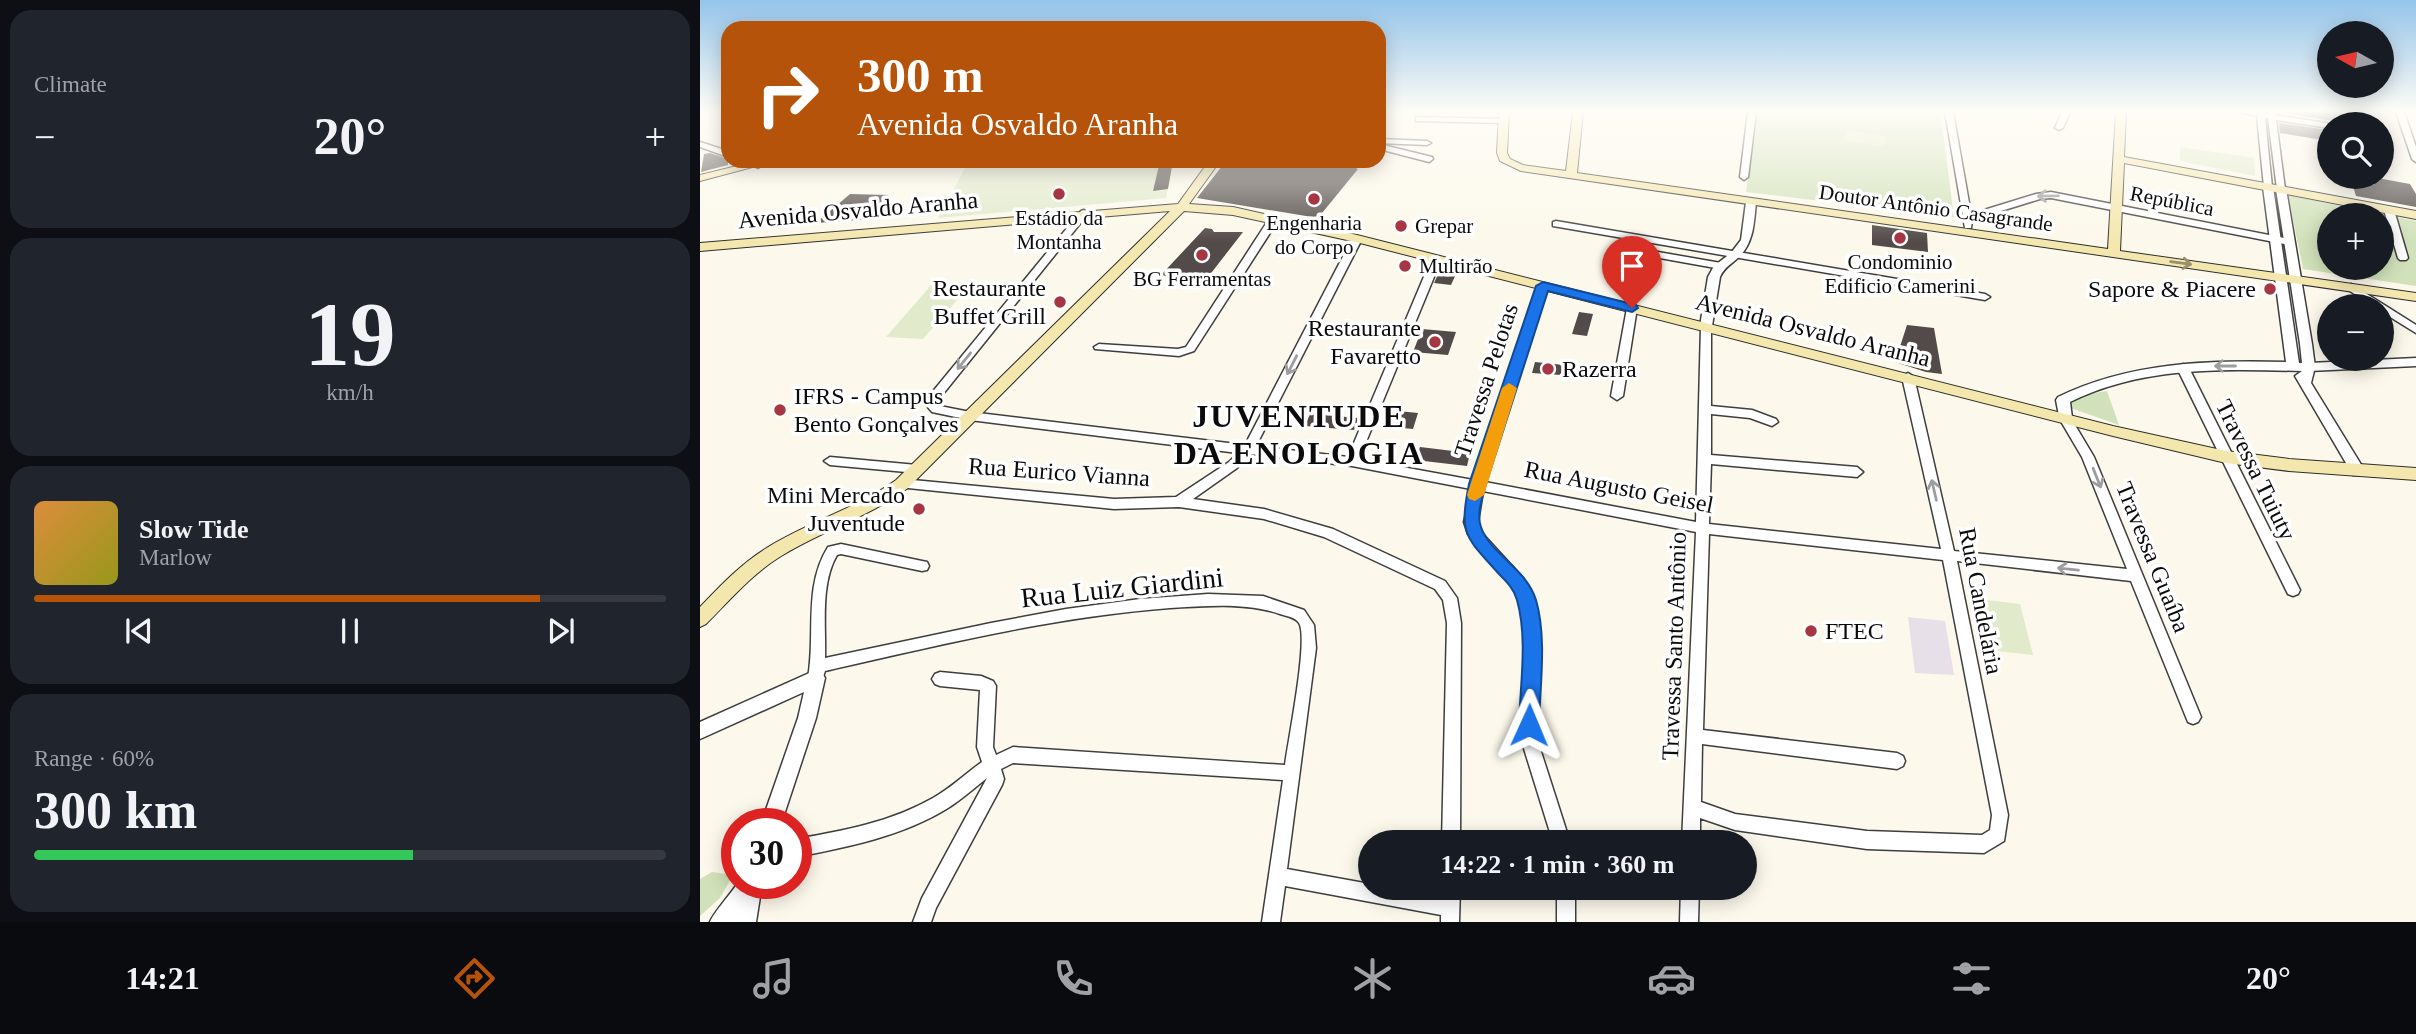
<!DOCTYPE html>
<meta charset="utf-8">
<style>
body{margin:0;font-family:"Times New Roman",serif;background:#20242c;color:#f1f3f6;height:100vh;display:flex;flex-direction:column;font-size:26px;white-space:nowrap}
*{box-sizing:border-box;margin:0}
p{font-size:23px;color:#9ea1a6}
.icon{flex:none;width:38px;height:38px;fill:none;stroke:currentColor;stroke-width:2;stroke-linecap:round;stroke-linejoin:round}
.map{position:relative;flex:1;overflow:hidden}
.sheet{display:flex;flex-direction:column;gap:10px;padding:10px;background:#0d0f14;width:700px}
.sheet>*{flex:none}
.top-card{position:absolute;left:21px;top:21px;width:665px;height:147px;border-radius:21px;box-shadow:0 4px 18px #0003;background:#b45309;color:#fff;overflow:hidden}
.needle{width:46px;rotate:278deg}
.tools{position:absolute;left:1617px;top:21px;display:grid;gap:14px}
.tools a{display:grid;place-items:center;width:77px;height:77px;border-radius:50%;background:#171b24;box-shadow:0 4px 18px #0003;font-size:35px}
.speed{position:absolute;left:21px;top:808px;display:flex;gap:14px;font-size:35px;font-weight:700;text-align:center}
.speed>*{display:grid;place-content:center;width:91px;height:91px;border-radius:50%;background:#171b24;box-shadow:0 4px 18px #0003;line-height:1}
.speed .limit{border:10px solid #d22;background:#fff;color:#111}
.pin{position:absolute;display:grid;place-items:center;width:60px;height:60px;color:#fff;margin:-72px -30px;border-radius:50% 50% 50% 0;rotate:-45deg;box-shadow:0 0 7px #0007}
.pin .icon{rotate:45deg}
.me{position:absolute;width:77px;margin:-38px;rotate:1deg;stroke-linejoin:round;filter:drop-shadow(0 0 5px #0008)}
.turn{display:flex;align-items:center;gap:24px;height:147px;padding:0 21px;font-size:32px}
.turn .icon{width:91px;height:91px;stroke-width:2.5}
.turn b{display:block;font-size:49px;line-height:60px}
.big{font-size:52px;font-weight:700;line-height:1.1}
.sheet .widget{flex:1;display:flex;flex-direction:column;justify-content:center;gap:10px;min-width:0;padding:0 24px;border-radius:21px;background:#20242c}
.sheet .dial{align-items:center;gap:0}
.dial b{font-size:91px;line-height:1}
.song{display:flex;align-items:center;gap:21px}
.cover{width:84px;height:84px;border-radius:10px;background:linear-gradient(135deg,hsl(30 70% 55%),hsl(60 70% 35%))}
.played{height:7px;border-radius:4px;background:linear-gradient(90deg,#b45309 80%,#363941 80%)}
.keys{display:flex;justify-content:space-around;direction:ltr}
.heat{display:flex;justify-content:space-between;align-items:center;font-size:38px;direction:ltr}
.charge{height:10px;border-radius:5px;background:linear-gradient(90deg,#34c759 60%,#363941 0)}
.trip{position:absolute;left:658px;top:830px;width:399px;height:70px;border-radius:35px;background:#171b24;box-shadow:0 4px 18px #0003;font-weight:700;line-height:70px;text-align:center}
.tab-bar{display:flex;height:112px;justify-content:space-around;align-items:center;background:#090b0e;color:#9ea1a6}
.tab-bar .icon{width:49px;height:49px}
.tab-bar .active{color:#b45309}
.tab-bar b{font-size:32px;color:#f1f3f6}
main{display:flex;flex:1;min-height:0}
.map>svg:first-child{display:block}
.industrial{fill:#e7e0e9}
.green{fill:#d1e2ba;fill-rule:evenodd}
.pitch{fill:#e1eaca}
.building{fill:#524b49}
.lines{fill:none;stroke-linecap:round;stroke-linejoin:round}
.minor-casing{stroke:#3e3e3e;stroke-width:3}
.tertiary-casing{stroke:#3e3e3e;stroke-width:3}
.secondary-casing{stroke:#2d2d2d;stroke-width:2}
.minor{fill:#fff;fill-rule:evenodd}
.tertiary{fill:#fff;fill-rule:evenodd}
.secondary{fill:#f4e7ae;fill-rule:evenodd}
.oneway{stroke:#9d9d9d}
.oneway2{stroke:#978f6d}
.route{fill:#1a73e8;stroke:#114b97;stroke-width:2}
.slow{fill:#f59e0b}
.poi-dot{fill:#a73643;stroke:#fff;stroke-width:2.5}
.labels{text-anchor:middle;stroke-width:7;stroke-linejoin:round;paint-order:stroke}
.far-street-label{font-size:21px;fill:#0b0b0b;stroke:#fff}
.far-poi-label{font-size:21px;fill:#0b0b0b;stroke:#fff}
.street-label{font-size:24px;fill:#0b0b0b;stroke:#fff}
.poi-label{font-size:24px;fill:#0b0b0b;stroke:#fff;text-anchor:end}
.near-street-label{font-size:28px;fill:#0b0b0b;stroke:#fff}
.district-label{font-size:32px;font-weight:bold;letter-spacing:2px;fill:#0b0b0b;stroke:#fff}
</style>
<main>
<section class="sheet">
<div class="widget"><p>Climate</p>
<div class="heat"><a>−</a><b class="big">20°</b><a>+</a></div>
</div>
<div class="widget dial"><b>19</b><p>km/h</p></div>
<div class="widget">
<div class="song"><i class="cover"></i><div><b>Slow Tide</b><p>Marlow</p></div></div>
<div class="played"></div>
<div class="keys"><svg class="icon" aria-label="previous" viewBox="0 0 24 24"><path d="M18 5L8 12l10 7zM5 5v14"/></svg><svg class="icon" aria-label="pause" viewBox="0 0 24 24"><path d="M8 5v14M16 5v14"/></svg><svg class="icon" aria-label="next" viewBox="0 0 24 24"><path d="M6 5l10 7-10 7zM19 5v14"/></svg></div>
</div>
<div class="widget"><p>Range · 60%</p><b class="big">300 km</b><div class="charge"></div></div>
</section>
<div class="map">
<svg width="1716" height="922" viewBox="0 0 1716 922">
<rect width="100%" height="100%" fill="#fcf8eb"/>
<!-- industrial -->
<path class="industrial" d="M1208 617 1245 621 1254 675 1215 673Z"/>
<!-- green -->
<path class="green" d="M1057 112H1207L1241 117 1254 217 1046 192Z
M1588 195 1716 221V286L1603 269ZM1629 215H1682V268H1629Z
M1407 391 1419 425 1365 406 1382 395Z
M12 872 33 875 20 898 0 916V879Z"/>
<!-- pitch -->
<path class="pitch" d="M1148 130 1187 137 1184 147 1144 140Z
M1480 147 1554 158 1555 176 1480 161Z
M269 161H473L466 198 238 218Z
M234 282 271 284 223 339 186 337Z
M1278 599 1320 604 1333 655 1288 650Z"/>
<!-- building -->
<path class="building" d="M1578 112H1644L1646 124 1632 121Z
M1579 123 1629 130V141L1580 133Z
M10 153 28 159V165L1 172 4 154Z
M460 161H473L468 189 453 191Z
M526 161H639L658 169 618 218 497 198Z
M1672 177 1710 184 1716 194V207L1656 196 1651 180 1674 185Z
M150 194 189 195 170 219 116 223Z
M1172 225 1227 233 1228 252 1172 245Z
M505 228 512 229 514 232H543L505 281 461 275Z
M740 270 756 274 751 285 734 283Z
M879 312 893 314 887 336 872 334Z
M1207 325 1234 328 1242 374 1226 372 1195 362Z
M722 329 756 332 748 355 713 352Z
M835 362 864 365 861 375 832 373Z
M688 410 718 413 713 429 682 426Z
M610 414 659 418 654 430 605 426Z
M720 447 770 453 767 466 715 460Z"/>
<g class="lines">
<defs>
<path id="minor" d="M1048 112H1056L1048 177 1044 180 1040 177Z
M1245 112H1253L1271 214 1336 194 1351 192 1589 239 1594 242 1589 245 1351 198 1340 199 1272 220 1271 228H1265Z
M1362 112H1370L1363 128 1359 130 1355 128Z
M1541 112H1575V115L1632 124H1629V128L1576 120 1585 189 1581 192 1577 189 1568 118H1565L1572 187 1568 190 1564 187 1557 116Z
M1696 112H1704L1716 147V162L1712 159Z
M716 117 803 119 807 121 803 123 719 121H716Z
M679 139 727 141 731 143 727 145 679 143Z
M0 142 28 151V157L0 147Z
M679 144 732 157 733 159 729 162 679 149Z
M43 161H55L62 165 58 168Z
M1689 207 1694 210 1708 258 1706 260H1700L1698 258 1684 210Z
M384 210 389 213 387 215 239 399 238 404 240 406 270 412 545 445 652 239 657 236 662 239 556 446 648 457 731 260 736 257 741 260 659 459 773 480 838 286 843 283 848 286 785 482 996 522 1001 326 1006 323 1011 326V406L1052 410 1076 419 1078 422 1072 426 1050 418 1011 414V455L1157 467 1163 472 1157 477 1011 464 1009 524 1241 549 1202 377 1208 373 1214 377 1254 551 1427 569 1382 457 1359 418 1361 415H1369L1394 457 1501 717 1498 722 1493 724 1488 722 1431 581 1257 561 1308 815 1304 841 1284 853 1167 849 1035 830 1000 818V842H982L996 532 783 491 778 522 781 532 823 578 834 601 839 637 837 739 870 842H853L821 739 825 637 820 601 813 586 768 534 764 522 771 489 652 466 551 454 537 468 493 499 564 509 633 529 745 581 757 598 761 623 760 842H742L747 623 743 600 735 589 624 537 564 519 479 507 414 509 198 487 196 484 198 481 202 479 414 499 476 497 529 462 538 453 270 420 232 412 226 405 230 395 381 211ZM1009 534 1243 560 1292 815 1290 830 1282 835 1167 831 1035 814 1001 802 1002 744 1197 769 1203 766 1205 761 1203 756 1197 753 1003 730Z
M574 216 579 219 494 351 479 356 395 349 394 347 399 344 478 349 486 347 569 219Z
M856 221 1285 294 1290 297 1285 300 853 226V222Z
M918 245 1021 263 1026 266 1021 269 915 250 913 248Z
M1651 284 1716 325V333L1682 312V306H1673L1647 289 1646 287Z
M932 305 937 308 923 396 917 400 911 396 927 308Z
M1716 358V366L1609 371 1603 367 1609 363Z
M1483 364 1489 368 1600 590 1598 594 1593 596 1588 594 1586 590 1477 368Z
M130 457 217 465 223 469 217 473 130 465 124 461Z
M141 544 222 561 227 562 229 566 227 570 222 571 141 554 137 555C120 584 126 625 125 658L291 623 366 609 440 599 508 594 563 596 604 610 614 625 616 648 587 869 670 884V887H687L742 897V887H760L759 922H741V915L585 886 580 922H562L583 780 313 763 301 769 304 779 302 785 236 908 231 922H213L222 898 287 778C274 788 262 799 248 808 203 836 148 847 96 857V839C143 831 191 822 233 798 251 788 265 774 282 762L277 747 280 690 240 686 235 684 232 679 235 674 240 672 281 676 293 681 296 686 293 747 296 755 313 747 585 765C588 741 609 638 599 623 595 617 586 616 580 614 545 602 506 606 470 608 353 617 238 645 125 671L121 683 116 685 111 683 108 678C116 634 103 587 128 547Z
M857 887H875V922H857Z
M981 887H999L998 922H980Z"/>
<path id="tertiary" d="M1568 184 1573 187 1599 363H1602L1600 344 1576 189 1581 186 1586 189 1612 344 1615 367 1611 383 1665 471 1663 475H1653L1595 376 1602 371C1523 369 1442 366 1370 402L1372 418 1365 423 1360 421 1356 400 1358 397C1430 362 1508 360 1586 362L1563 187Z
M1051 199 1056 202C1054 222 1054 241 1040 256 1032 264 1024 267 1020 277L1012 326 1006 330 1002 329 1000 326 1008 277 1014 266 1031 253 1041 240 1046 202Z
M116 670 122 673 125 678 116 718 81 824H61L98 718 104 692 0 739V722Z
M37 884H62L56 922H10C14 912 30 895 37 884Z"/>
<path id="secondary" d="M799 112H809L807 153 810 159 823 165 866 171 873 112H883L877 173 1408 249 1416 112H1426L1424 157 1716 211V219L1424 163 1420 251 1716 293V301L821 171 800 161 797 153Z
M57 161H75L0 181V175Z
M509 161H520L489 204 533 207 657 235 1413 426 1526 451 1589 459 1716 468V480L1589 471 1526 463 1413 436 656 242 533 215 484 211 208 488C168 518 120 531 78 558 51 575 29 601 6 624L0 627V607C20 586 41 564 65 549 107 522 156 509 196 480L470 211 0 251V243L478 204Z"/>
</defs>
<!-- minor casing -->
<use href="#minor" class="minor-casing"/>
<!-- tertiary casing -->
<use href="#tertiary" class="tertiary-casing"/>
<!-- secondary casing -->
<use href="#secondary" class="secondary-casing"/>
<!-- minor -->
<use href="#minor" class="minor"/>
<!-- tertiary -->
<use href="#tertiary" class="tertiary"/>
<!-- secondary -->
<use href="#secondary" class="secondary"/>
</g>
<!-- one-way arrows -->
<defs><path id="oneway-shaft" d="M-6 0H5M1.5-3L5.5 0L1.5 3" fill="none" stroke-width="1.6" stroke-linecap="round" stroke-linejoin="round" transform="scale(1.75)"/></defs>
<g class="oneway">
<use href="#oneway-shaft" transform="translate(1348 196) rotate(179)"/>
<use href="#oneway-shaft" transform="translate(264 361) rotate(129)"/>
<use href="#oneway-shaft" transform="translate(592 365) rotate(117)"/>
<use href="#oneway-shaft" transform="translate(1525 366) rotate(180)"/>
<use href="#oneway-shaft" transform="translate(1397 478) rotate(68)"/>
<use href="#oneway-shaft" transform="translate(1234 490) rotate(-103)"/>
<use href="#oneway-shaft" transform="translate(1368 569) rotate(-174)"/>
</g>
<use class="oneway2" href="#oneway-shaft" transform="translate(1481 263) rotate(8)"/>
<!-- sky -->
<linearGradient id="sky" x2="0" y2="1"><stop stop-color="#94c4ea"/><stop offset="0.46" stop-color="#fefcf6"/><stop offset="1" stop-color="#fefcf6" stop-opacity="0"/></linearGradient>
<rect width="1716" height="242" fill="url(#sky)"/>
<!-- route -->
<path class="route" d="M843 282 936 305 938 308 932 312 848 291 786 484C783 496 776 514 781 527 790 554 826 568 836 600 847 638 840 685 839 725L836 732 829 734 822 732 819 725C820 686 828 639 817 600 814 589 807 582 799 574 765 536 759 535 769 484L836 286Z"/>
<!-- slow -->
<path class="slow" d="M809 383 817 388 784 495 775 501 769 499 767 495 802 388Z"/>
<!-- markers -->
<g class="poi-dot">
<circle cx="359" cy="194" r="7"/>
<circle cx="614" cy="199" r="7"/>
<circle cx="701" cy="226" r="7"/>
<circle cx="1200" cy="238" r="7"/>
<circle cx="502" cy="255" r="7"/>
<circle cx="705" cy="266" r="7"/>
<circle cx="1570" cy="289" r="7"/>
<circle cx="360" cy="302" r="7"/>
<circle cx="735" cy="342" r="7"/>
<circle cx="848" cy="369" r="7"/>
<circle cx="80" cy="410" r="7"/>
<circle cx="219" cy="509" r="7"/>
<circle cx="1111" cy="631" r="7"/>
</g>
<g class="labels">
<!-- far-street labels -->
<g class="far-street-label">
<text transform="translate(1472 201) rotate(11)" y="7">República</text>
<text transform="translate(1236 208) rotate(8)" y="7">Doutor Antônio Casagrande</text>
</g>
<!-- far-poi labels -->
<g class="far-poi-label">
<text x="359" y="225">Estádio da<tspan x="359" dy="24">Montanha</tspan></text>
<text x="614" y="230">Engenharia<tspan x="614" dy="24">do Corpo</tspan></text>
<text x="715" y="233" text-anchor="start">Grepar</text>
<text x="1200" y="269">Condominio<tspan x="1200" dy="24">Edificio Camerini</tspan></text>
<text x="719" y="273" text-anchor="start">Multirão</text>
<text x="502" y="286">BG Ferramentas</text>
</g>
<!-- street labels -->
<g class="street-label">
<text transform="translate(158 210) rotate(-5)" y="8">Avenida Osvaldo Aranha</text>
<text transform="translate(1113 330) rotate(14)" y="8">Avenida Osvaldo Aranha</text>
<text transform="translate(786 380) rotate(-72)" y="8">Travessa Pelotas</text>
<text transform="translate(1556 470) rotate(64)" y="8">Travessa Tuiuty</text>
<text transform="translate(359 472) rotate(4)" y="8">Rua Eurico Vianna</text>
<text transform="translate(919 487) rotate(11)" y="8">Rua Augusto Geisel</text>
<text transform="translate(1453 557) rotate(68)" y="8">Travessa Guaíba</text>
<text transform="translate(1281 601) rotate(79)" y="8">Rua Candelária</text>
<text transform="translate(974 646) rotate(-88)" y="8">Travessa Santo Antônio</text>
</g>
<!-- poi labels -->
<g class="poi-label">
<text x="346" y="296">Restaurante<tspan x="346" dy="28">Buffet Grill</tspan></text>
<text x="1556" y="297">Sapore &amp; Piacere</text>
<text x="721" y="336">Restaurante<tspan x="721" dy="28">Favaretto</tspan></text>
<text x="862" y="377" text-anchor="start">Razerra</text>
<text x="94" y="404" text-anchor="start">IFRS - Campus<tspan x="94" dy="28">Bento Gonçalves</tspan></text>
<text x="205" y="503">Mini Mercado<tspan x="205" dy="28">Juventude</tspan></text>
<text x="1125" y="639" text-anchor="start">FTEC</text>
</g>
<!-- near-street labels -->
<g class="near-street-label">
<text transform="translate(422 587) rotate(-6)" y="10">Rua Luiz Giardini</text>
</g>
<!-- district labels -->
<g class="district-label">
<text x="599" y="427">JUVENTUDE<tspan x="599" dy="37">DA ENOLOGIA</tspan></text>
</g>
</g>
</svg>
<div class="tools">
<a><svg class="needle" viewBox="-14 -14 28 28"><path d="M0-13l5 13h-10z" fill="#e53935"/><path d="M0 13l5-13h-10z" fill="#9ea1a6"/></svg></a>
<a><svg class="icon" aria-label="search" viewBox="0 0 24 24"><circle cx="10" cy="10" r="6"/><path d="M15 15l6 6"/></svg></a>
<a>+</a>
<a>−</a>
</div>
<div class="speed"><div class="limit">30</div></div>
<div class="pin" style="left:932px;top:308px;background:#d93025"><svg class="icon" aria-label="arrive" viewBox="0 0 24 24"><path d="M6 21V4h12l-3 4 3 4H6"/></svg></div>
<svg class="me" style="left:829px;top:725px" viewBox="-20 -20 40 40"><path d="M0-17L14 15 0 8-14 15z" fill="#1a73e8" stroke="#fff" stroke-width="4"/></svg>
<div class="trip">14:22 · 1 min · 360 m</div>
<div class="top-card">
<div class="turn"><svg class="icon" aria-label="right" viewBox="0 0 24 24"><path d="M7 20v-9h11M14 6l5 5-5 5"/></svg><div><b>300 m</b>Avenida Osvaldo Aranha</div></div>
</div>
</div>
</main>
<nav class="tab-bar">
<b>14:21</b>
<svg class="icon active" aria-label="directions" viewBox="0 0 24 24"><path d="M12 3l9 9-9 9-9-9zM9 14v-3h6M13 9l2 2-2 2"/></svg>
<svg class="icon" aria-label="music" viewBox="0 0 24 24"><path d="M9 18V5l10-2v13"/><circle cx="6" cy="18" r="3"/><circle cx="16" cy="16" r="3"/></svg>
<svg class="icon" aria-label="phone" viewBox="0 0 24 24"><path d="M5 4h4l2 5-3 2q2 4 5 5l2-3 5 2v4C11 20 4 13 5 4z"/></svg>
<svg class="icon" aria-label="climate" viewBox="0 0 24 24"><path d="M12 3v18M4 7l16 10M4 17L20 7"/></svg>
<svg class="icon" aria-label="car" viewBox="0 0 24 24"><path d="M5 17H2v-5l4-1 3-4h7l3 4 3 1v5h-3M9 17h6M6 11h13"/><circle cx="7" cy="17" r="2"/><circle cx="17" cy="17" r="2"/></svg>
<svg class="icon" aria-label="filters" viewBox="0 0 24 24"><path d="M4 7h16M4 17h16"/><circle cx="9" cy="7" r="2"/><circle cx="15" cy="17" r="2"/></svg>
<b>20°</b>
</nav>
